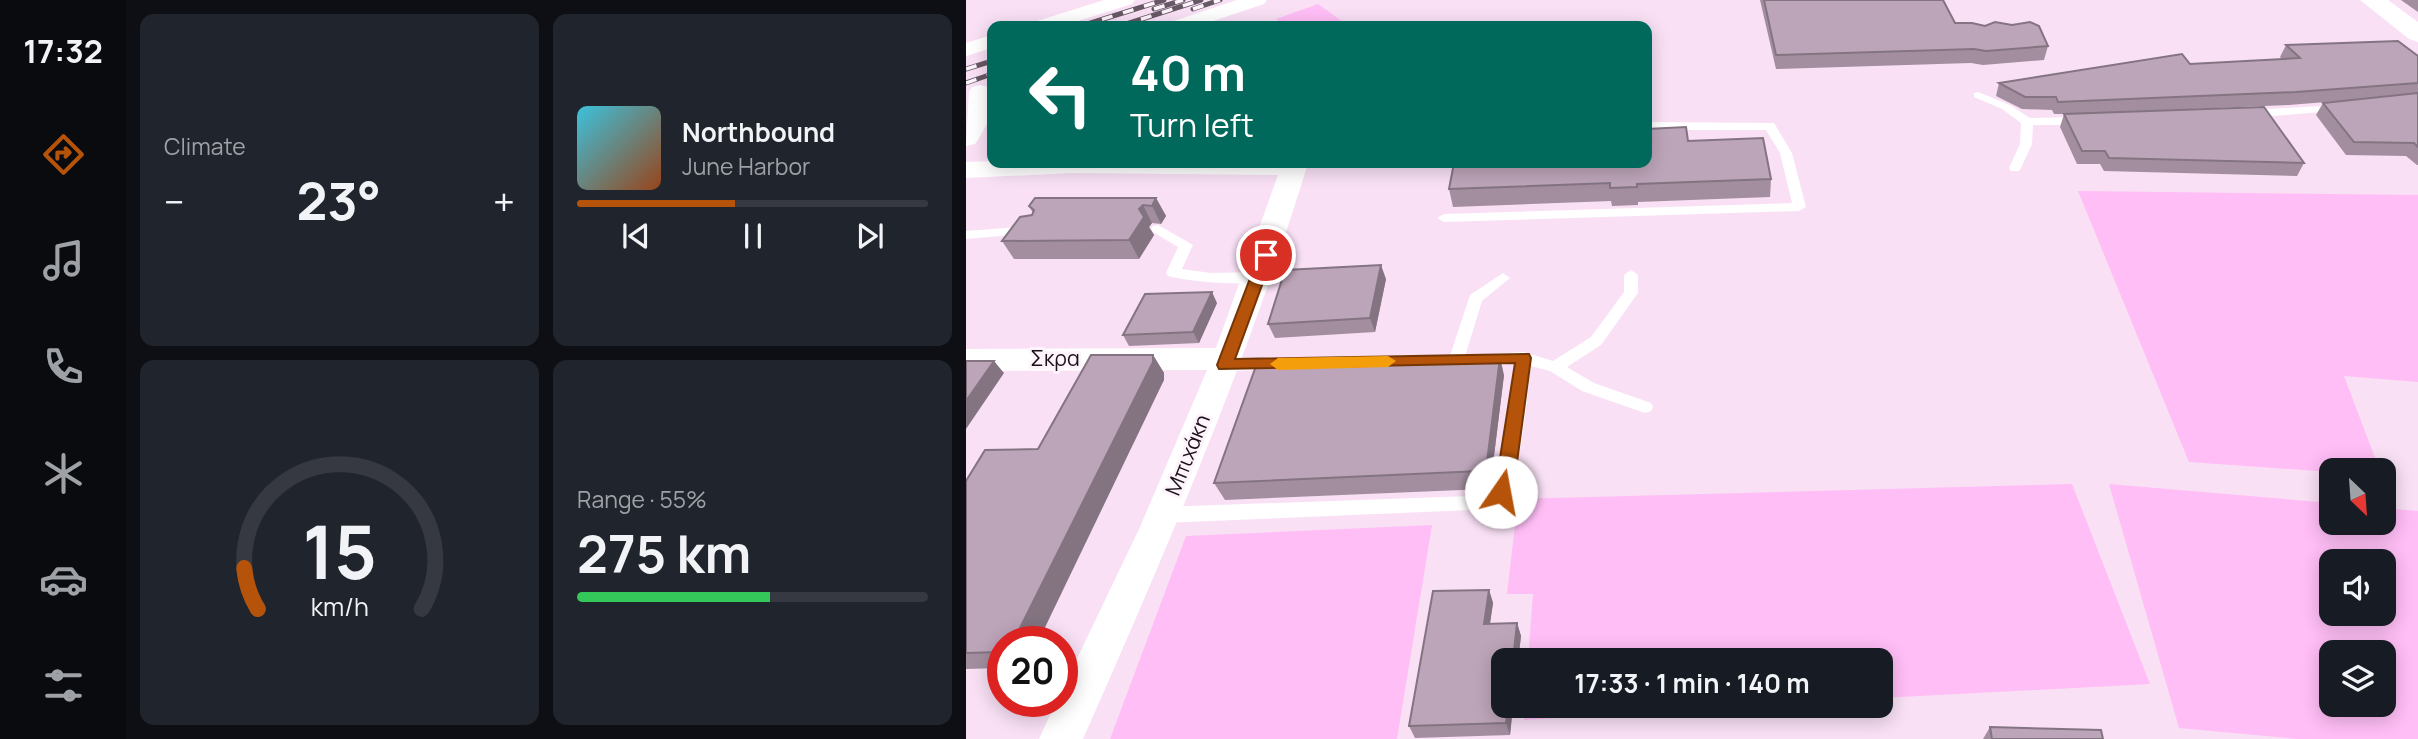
<!DOCTYPE html>
<meta charset="utf-8">
<style>
body{margin:0;font-family:Manrope,sans-serif;background:#20242c;color:#f1f3f6;height:100vh;display:flex;flex-direction:column;font-size:26px;white-space:nowrap}
*{box-sizing:border-box;margin:0}
p{font-size:23px;color:#9ea1a6}
.icon{flex:none;width:38px;height:38px;fill:none;stroke:currentColor;stroke-width:2;stroke-linecap:round;stroke-linejoin:round}
.map{position:relative;flex:1;overflow:hidden}
.details{display:flex;flex-direction:column;gap:14px;padding:14px;background:#0d0f14;width:840px}
.details>*{flex:none}
.hud{position:absolute;left:21px;top:21px;width:665px;height:147px;border-radius:14px;box-shadow:0 4px 18px #0003;background:#00695c;color:#fff;overflow:hidden}
.needle{width:46px;rotate:155deg}
.controls{position:absolute;left:1353px;top:458px;display:grid;gap:14px}
.controls a{display:grid;place-items:center;width:77px;height:77px;border-radius:14px;background:#171b24;box-shadow:0 4px 18px #0003;font-size:35px}
.speed{position:absolute;left:21px;top:626px;display:flex;gap:14px;font-size:35px;font-weight:700;text-align:center}
.speed>*{display:grid;place-content:center;width:91px;height:91px;border-radius:50%;background:#171b24;box-shadow:0 4px 18px #0003;line-height:1}
.speed .limit{border:10px solid #d22;background:#fff;color:#111}
.pin{position:absolute;display:grid;place-items:center;width:60px;height:60px;color:#fff;margin:-30px;border:4px solid #fff;border-radius:50%;box-shadow:0 2px 7px #0007}
.me{position:absolute;width:77px;margin:-38px;rotate:12deg;stroke-linejoin:round;filter:drop-shadow(0 0 5px #0008)}
.turn{display:flex;align-items:center;gap:24px;height:147px;padding:0 28px;font-size:32px}
.turn .icon{width:91px;height:91px;stroke-width:2.5}
.turn b{display:block;font-size:49px;line-height:60px}
.big{font-size:52px;font-weight:700;line-height:1.1}
.details .tile{flex:1;display:flex;flex-direction:column;justify-content:center;gap:10px;min-width:0;padding:0 24px;border-radius:14px;background:#20242c}
.details .dial{align-items:center;gap:0}
.dial svg{height:182px;overflow:visible;fill:none;stroke:#363941;stroke-width:7;stroke-linecap:round;text-anchor:middle}
.dial text{fill:#f1f3f6;stroke:none}
.song{display:flex;align-items:center;gap:21px}
.cover{width:84px;height:84px;border-radius:10px;background:linear-gradient(135deg,hsl(190 70% 55%),hsl(20 70% 35%))}
.played{height:7px;border-radius:4px;background:linear-gradient(90deg,#b45309 45%,#363941 45%)}
.keys{display:flex;justify-content:space-around;direction:ltr}
.heat{display:flex;justify-content:space-between;align-items:center;font-size:38px;direction:ltr}
.charge{height:10px;border-radius:5px;background:linear-gradient(90deg,#34c759 55%,#363941 0)}
.details .tiles{flex:1;display:grid;gap:14px;grid-template-columns:repeat(2,1fr)}
.trip{position:absolute;left:525px;top:648px;width:402px;height:70px;border-radius:14px;background:#171b24;box-shadow:0 4px 18px #0003;font-weight:700;line-height:70px;text-align:center}
main{display:flex;flex:1;min-height:0}
.dock{display:flex;flex-direction:column;width:126px;justify-content:space-around;align-items:center;background:#090b0e;color:#9ea1a6}
.dock .icon{width:49px;height:49px}
.dock .current{color:#b45309}
.dock b{font-size:32px;color:#f1f3f6}
.map>svg:first-child{display:block}
.green{fill:#ffbef6;fill-rule:evenodd}
.lines{fill:none;stroke-linecap:round;stroke-linejoin:round}
.service{fill:#fff;fill-rule:evenodd}
.minor{fill:#fff;fill-rule:evenodd}
.tertiary{fill:#fff;fill-rule:evenodd}
.rail-casing{stroke:#665864;stroke-width:5}
.rail{stroke:#fdf3fb;stroke-width:3.5;stroke-dasharray:11;stroke-linecap:butt}
.wall{fill:#a38e9f}
.shaded-wall{fill:#847482}
.building{fill:#bda5b9;stroke:#847482;stroke-width:2}
.route{fill:#b45309;stroke:#753606;stroke-width:2}
.slow{fill:#f59e0b}
.labels{text-anchor:middle;stroke-width:6;stroke-linejoin:round;paint-order:stroke}
.street-label{font-size:21px;fill:#1a1119;stroke:#fdf3fb}
</style>
<main>
<nav class="dock">
<b>17:32</b>
<svg class="icon current" aria-label="directions" viewBox="0 0 24 24"><path d="M12 3l9 9-9 9-9-9zM9 14v-3h6M13 9l2 2-2 2"/></svg>
<svg class="icon" aria-label="music" viewBox="0 0 24 24"><path d="M9 18V5l10-2v13"/><circle cx="6" cy="18" r="3"/><circle cx="16" cy="16" r="3"/></svg>
<svg class="icon" aria-label="phone" viewBox="0 0 24 24"><path d="M5 4h4l2 5-3 2q2 4 5 5l2-3 5 2v4C11 20 4 13 5 4z"/></svg>
<svg class="icon" aria-label="climate" viewBox="0 0 24 24"><path d="M12 3v18M4 7l16 10M4 17L20 7"/></svg>
<svg class="icon" aria-label="car" viewBox="0 0 24 24"><path d="M5 17H2v-5l4-1 3-4h7l3 4 3 1v5h-3M9 17h6M6 11h13"/><circle cx="7" cy="17" r="2"/><circle cx="17" cy="17" r="2"/></svg>
<svg class="icon" aria-label="filters" viewBox="0 0 24 24"><path d="M4 7h16M4 17h16"/><circle cx="9" cy="7" r="2"/><circle cx="15" cy="17" r="2"/></svg>
</nav>
<section class="details">
<div class="tiles">
<div class="tile"><p>Climate</p>
<div class="heat"><a>−</a><b class="big">23°</b><a>+</a></div>
</div>
<div class="tile">
<div class="song"><i class="cover"></i><div><b>Northbound</b><p>June Harbor</p></div></div>
<div class="played"></div>
<div class="keys"><svg class="icon" aria-label="previous" viewBox="0 0 24 24"><path d="M18 5L8 12l10 7zM5 5v14"/></svg><svg class="icon" aria-label="pause" viewBox="0 0 24 24"><path d="M8 5v14M16 5v14"/></svg><svg class="icon" aria-label="next" viewBox="0 0 24 24"><path d="M6 5l10 7-10 7zM19 5v14"/></svg></div>
</div>
<div class="tile dial"><svg viewBox="0 0 100 80">
<path d="M14 69A42 42 0 1 1 86 69"/>
<path d="M14 69A42 42 0 0 1 8 51" stroke="#b45309"/>
<text x="50" y="56" font-size="32" font-weight="700">15</text>
<text x="50" y="72" font-size="11">km/h</text>
</svg></div>
<div class="tile"><p>Range · 55%</p><b class="big">275 km</b><div class="charge"></div></div>
</div>
</section>
<div class="map">
<svg width="1452" height="739" viewBox="0 0 1452 739">
<rect width="100%" height="100%" fill="#f9e0f5"/>
<!-- green -->
<path class="green" d="M352 4 383 26H320L310 19Z
M1112 191 1452 195V382L1378 376 1414 471 1365 472 1223 462Z
M1106 484 1184 684 915 698V660H562L567 594H541L552 499Z
M1143 484 1365 503V523H1418V508L1452 511V739H1332L1213 728ZM1365 562H1418V614H1365ZM1365 653H1418V705H1365Z
M466 525 431 739H144L220 536Z
M559 705H801L558 720Z"/>
<g class="lines">
<!-- service -->
<path class="service" d="M1012 92 1044 105 1064 118 1114 117 1120 121 1114 125H1067L1066 144 1055 168 1053 171H1045L1043 168 1054 144 1055 123 1036 109 1008 97V93Z
M1373 105 1377 106V110L1284 118 1278 114 1284 110Z
M681 122 808 123 826 153 840 207 833 211 478 222 471 218 478 214 826 203 814 153 800 130H681Z
M192 225 227 245 216 269 245 273 293 272 300 277C288 289 220 281 202 276L200 273 212 247 187 232 185 229 187 226Z
M64 226 71 230 69 233 0 239V231Z
M665 270 672 275V293L635 345 601 367 628 383 685 403 687 407 685 411 679 413 616 391 584 371 565 366C561 393 555 483 536 499 528 506 515 508 505 510L197 523 191 520 188 515 191 510 197 507 505 496 521 491 531 477 549 364 513 365 505 359 507 355 558 352 587 361 625 337 658 292V275Z
M537 273 544 278 516 301 497 363H485L483 359 504 295Z
M439 355 447 361 439 367 259 371 251 365 259 359Z"/>
<!-- minor -->
<path class="minor" d="M138 0H169L166 4 96 26H65L68 22Z
M271 0H301L298 4 232 26H202L205 22Z
M26 35V48L0 56V43Z
M14 85 22 87C34 105 19 129 9 144L0 146 3 92 6 87Z
M26 161 342 163C282 361 201 549 117 739H73L90 702H96V690L174 527 241 370 0 371V349L250 348 312 175 107 173 0 178V162Z"/>
<!-- tertiary -->
<path class="tertiary" d="M1394 0H1422L1452 22V42L1443 39Z"/>
<defs>
<path id="rail" d="M188 9 217 0
M227 9 254 0
M115 26 198 0
M154 26 235 0
M0 69 26 61
M0 83 26 74"/>
</defs>
<!-- rail casing -->
<use href="#rail" class="rail-casing"/>
<!-- rail -->
<use href="#rail" class="rail"/>
</g>
<!-- wall -->
<path class="wall" d="M794 0H977L989 23 1082 46 1078 60 1017 65 1005 63 810 69Z
M1435 0H1452V12Z
M1320 45 1452 56V165H1451L1440 156 1380 155 1350 115 1357 103 1397 99 1323 105 1127 113 1338 163 1331 176 1138 171 1134 164H1111L1094 127 1098 114H1088L1086 110 1056 109 1030 96 1033 83 1224 64 1316 59 1314 57Z
M722 141 805 179 804 197 672 202V205L646 206 645 201 487 207 483 189Z
M190 198 200 216 195 224 186 223 183 227 188 235 173 259H48L36 241 66 215 67 213 63 206Z
M420 279 409 332 309 338 302 324Z
M251 303 233 343 163 346 157 335Z
M187 355 198 373V380L37 642V668L0 669V481L72 449Z
M538 375 525 480 519 489 259 500 248 483Z
M523 590 527 603 524 623H551L555 636 544 735 449 738 443 726Z
M1024 727 1026 739H1017Z"/>
<!-- shaded-wall -->
<path class="shaded-wall" d="M190 198 200 216 195 224 186 206Z
M177 205 186 223 183 227 188 235 173 259 163 240 173 209Z
M415 265 420 279 409 332 404 318Z
M246 292 251 303 233 343 227 332Z
M187 355 198 373V380L72 642H47Z
M534 357 538 375 525 480 519 489 514 471Z
M28 361 38 373 0 429V401Z
M523 590 527 603 522 637 518 624Z
M551 623 555 636 552 660H547Z
M542 705H547L544 735 540 723Z"/>
<!-- building -->
<path class="building" d="M798 0H977L989 23H1006L1019 26 1029 22 1046 25 1064 22 1073 26 1082 46 1020 51 1008 49 810 55Z
M1432 41 1452 56V83L1330 92 1092 102 1090 97H1059L1033 83 1216 54 1224 64 1334 58 1320 45Z
M1452 93V147L1448 143 1388 142 1357 103Z
M1298 107 1338 163 1143 158 1139 151H1116L1098 114Z
M720 127 722 141 797 138 805 179 671 184V187L644 188V183L483 189 488 163H681V129Z
M69 198H190L186 206 177 205 173 209 178 217 163 240 36 241 54 217 66 215 68 210 63 206Z
M415 265 404 318 302 324 319 270Z
M246 292 227 332 157 335 179 294Z
M125 355H187V362L47 642H37V652L0 653V481L19 450 72 449Z
M534 357 521 462 514 471 248 483 290 366Z
M0 361H28L0 401Z
M523 590 518 624 551 623 547 660H537V705H542L540 723 443 726 467 591Z
M1024 727 1135 730 1137 739H1026Z"/>
<!-- route -->
<path class="route" d="M300 250 307 255 269 359 563 354 565 358 549 477 541 497 535 499 529 497 526 492 531 477 549 363 253 369 251 365 293 255Z"/>
<!-- slow -->
<path class="slow" d="M422 356 430 361 422 367 312 370 304 364 312 358Z"/>
<g class="labels">
<!-- street labels -->
<g class="street-label">
<text x="89" y="366">Σκρα</text>
<text transform="translate(222 455) rotate(-68)" y="7">Μπιχάκη</text>
</g>
</g>
</svg>
<div class="controls">
<a><svg class="needle" viewBox="-14 -14 28 28"><path d="M0-13l5 13h-10z" fill="#e53935"/><path d="M0 13l5-13h-10z" fill="#9ea1a6"/></svg></a>
<a><svg class="icon" aria-label="sound" viewBox="0 0 24 24"><path d="M4 9h4l5-4v14l-5-4H4zM17 9q2 3 0 6"/></svg></a>
<a><svg class="icon" aria-label="layers" viewBox="0 0 24 24"><path d="M12 4l9 5-9 5-9-5zM3 14l9 5 9-5"/></svg></a>
</div>
<div class="speed"><div class="limit">20</div></div>
<div class="pin" style="left:300px;top:255px;background:#d93025"><svg class="icon" aria-label="arrive" viewBox="0 0 24 24"><path d="M6 21V4h12l-3 4 3 4H6"/></svg></div>
<svg class="me" style="left:535px;top:492px" viewBox="-20 -20 40 40"><circle r="19" fill="#fff"/><path d="M0-13L10 11 0 6-10 11z" fill="#b45309"/></svg>
<div class="trip">17:33 · 1 min · 140 m</div>
<div class="hud">
<div class="turn"><svg class="icon" aria-label="left" viewBox="0 0 24 24"><path d="M17 20v-9H6M10 6l-5 5 5 5"/></svg><div><b>40 m</b>Turn left</div></div>
</div>
</div>
</main>
